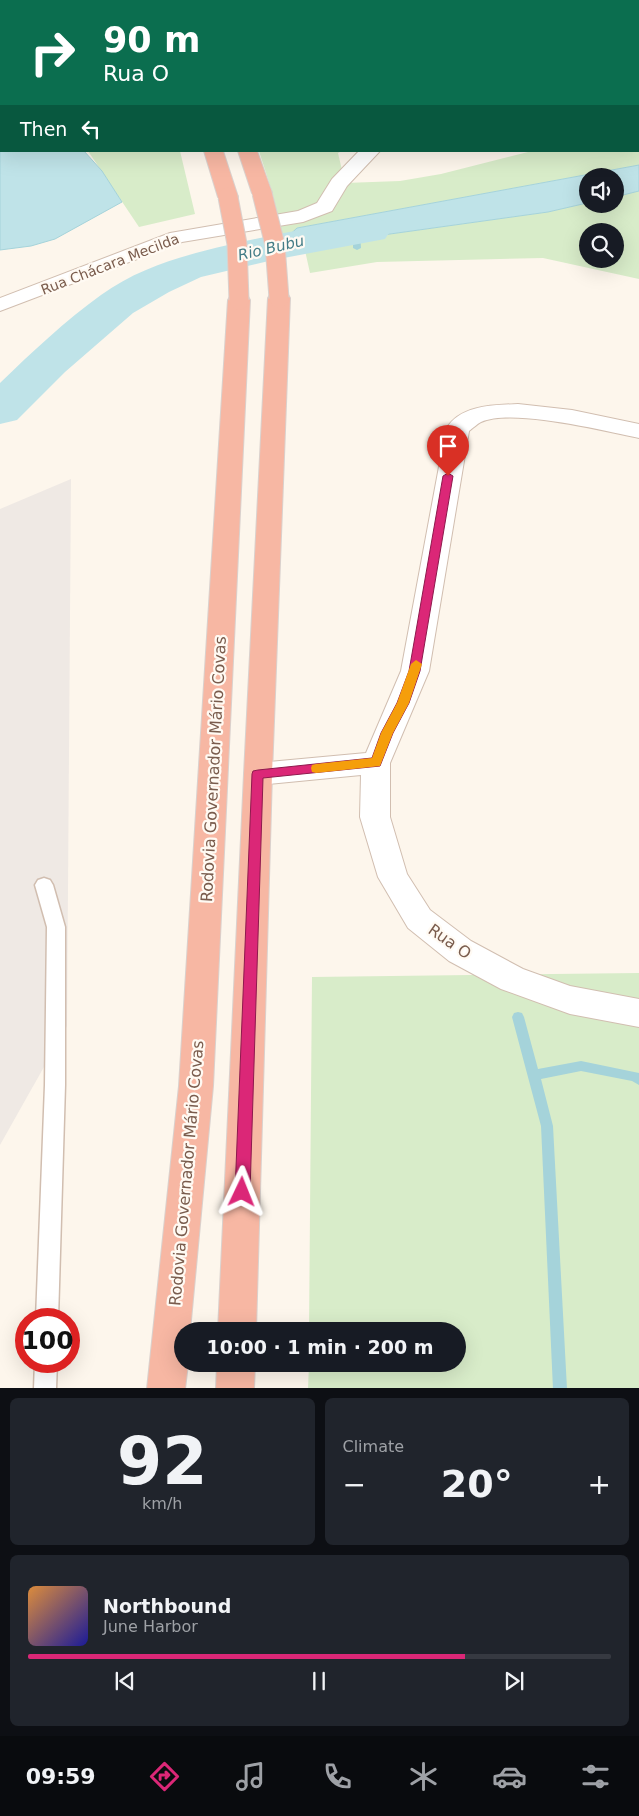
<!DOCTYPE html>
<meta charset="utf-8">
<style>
body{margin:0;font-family:"DejaVu Sans",sans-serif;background:#20242c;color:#f1f3f6;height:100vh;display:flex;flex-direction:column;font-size:19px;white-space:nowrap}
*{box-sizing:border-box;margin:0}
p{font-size:16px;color:#9ea1a6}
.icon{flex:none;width:28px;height:28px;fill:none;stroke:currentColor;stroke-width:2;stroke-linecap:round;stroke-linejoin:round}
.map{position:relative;height:1388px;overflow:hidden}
.drawer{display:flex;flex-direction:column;gap:10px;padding:10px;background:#0d0f14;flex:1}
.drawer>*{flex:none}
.guide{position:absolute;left:0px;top:0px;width:640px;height:152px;box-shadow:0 5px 20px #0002;background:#0b6e4f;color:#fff;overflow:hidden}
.controls{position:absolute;left:579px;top:168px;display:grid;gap:10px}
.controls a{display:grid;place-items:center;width:45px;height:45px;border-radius:50%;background:#171b24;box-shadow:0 5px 20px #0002;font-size:25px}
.speed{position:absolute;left:15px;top:1308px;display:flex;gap:10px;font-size:25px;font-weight:700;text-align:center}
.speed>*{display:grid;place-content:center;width:65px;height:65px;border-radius:50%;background:#171b24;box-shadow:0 5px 20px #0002;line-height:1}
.speed .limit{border:8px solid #d22;background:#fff;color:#111}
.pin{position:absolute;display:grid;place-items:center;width:42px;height:42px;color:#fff;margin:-51px -21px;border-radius:50% 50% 50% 0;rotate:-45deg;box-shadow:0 0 5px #0007}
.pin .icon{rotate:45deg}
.me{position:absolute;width:55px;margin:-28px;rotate:2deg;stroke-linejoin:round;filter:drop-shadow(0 0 4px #0008)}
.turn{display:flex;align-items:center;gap:18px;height:105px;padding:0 20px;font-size:22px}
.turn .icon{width:65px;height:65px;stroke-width:2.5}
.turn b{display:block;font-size:35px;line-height:42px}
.then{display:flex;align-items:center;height:48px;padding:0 20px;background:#0003;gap:10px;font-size:19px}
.big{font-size:38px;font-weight:600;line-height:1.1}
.drawer .card{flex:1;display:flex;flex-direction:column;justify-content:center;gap:8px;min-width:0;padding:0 18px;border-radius:8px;background:#20242c}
.drawer .dial{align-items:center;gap:0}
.dial b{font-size:65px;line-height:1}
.song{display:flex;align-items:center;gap:15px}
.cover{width:60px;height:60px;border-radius:8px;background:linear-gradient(135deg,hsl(30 70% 55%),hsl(240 70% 35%))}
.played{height:5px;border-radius:2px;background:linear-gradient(90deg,#db2777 75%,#363941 75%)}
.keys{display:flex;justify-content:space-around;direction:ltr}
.heat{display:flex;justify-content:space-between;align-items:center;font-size:28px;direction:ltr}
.drawer .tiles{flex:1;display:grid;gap:10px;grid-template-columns:1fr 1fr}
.card:last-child{grid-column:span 2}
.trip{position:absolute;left:174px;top:1322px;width:292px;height:50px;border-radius:25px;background:#171b24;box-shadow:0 5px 20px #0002;font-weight:600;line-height:50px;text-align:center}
.tabs{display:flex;height:80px;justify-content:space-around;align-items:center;background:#090b0e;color:#9ea1a6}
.tabs .icon{width:35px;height:35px}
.tabs .current{color:#db2777}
.tabs b{font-size:22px;color:#f1f3f6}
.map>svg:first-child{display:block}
.industrial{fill:#efe9e4}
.green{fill:#d8ecc9;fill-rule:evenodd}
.water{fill:#bfe3e8;stroke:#a5d3da}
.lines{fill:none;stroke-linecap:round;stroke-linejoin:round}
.stream{fill:#a5d3da;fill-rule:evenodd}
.river{fill:#bfe3e8;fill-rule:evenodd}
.lane-casing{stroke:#d1beb0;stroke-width:3}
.street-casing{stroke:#d1beb0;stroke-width:2}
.highway-casing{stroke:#dad1cd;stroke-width:2}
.lane{fill:#fff;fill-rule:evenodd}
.street{fill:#fff;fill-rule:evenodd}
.highway{fill:#f7b7a3;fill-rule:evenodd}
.highway-bridge-casing{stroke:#dad1cd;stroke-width:21;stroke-linecap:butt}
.highway-bridge{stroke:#f7b7a3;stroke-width:19}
.route{fill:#db2777;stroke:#8e194d}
.slow{fill:#f59e0b}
.labels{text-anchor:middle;stroke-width:4.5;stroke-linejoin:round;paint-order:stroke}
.far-street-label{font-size:14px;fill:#7a5c4d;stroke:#fffaf3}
.far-water-label{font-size:15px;font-style:italic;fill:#437c86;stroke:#fffaf3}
.street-label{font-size:16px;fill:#7a5c4d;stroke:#fffaf3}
</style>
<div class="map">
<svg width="639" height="1389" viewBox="0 0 639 1389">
<rect width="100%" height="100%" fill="#fdf6ec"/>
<!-- industrial -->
<path class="industrial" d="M71 479 67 1026 0 1145V509Z"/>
<!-- green -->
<path class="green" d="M639 83V165L297 228 283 241 273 195 259 151H342L338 153 345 183 400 181 441 174 532 151H639Z
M88 151H180L195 214 139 227Z
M639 191V279L543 258 377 262 310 273 304 246 548 212 587 203 615 204V197ZM588 231H615V259H588Z
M639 973V1388L308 1389 309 1364H458V1331H309L312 977Z"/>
<!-- water -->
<path class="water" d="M0 58 1 151H84L102 171 122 202 55 239 31 246 0 250Z
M639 165V191L615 197V176H588L587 203 548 212 304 246 283 241 297 228Z"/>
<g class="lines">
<!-- stream -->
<path class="stream" d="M353 229H356L360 231 361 248 357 250 353 248Z
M518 1012 522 1013 524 1017 538 1069 581 1061 639 1073V1085L632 1081 581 1071 541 1079 553 1126 567 1389H553L541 1126 512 1017 514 1013Z"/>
<!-- river -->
<path class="river" d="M370 217 385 221 391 230 385 239 273 260 201 277 169 292 133 313 65 372 17 420 0 424V383C32 352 65 321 101 295 140 267 182 256 228 245 275 234 322 226 370 217Z"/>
<defs>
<path id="lane" d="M44 878 50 880 53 885 65 927V1085L58 1319H36L45 1085 47 927 35 885 38 880Z
M35 1361H57L56 1389H34Z"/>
<path id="street" d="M359 151H380L347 186 332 211 303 222 182 242 0 311V298L170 233 298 211 317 203 332 179Z
M518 404 572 410 639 424V438C604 431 513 408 481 422 477 424 473 428 469 431L429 671 390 763V817L407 874 430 910 471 941 523 969 570 986 639 999V1027L570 1014 501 989 449 961 408 928 378 877 360 817 361 775 258 785 248 782 244 774 248 766 258 763 366 753 401 671 446 429C460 405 493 405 518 404Z"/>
<path id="highway" d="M127 0H143V1H127Z
M157 0H174V1H158Z
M204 151H223L238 197 235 201 228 203 221 201 218 197Z
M238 151H257L272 193 269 197 262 199 255 197 252 193Z
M279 292 287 293 290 298 272 774 256 1331H218L244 774 268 298 271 293Z
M239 294 247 295 250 300 213 1086 190 1331H182V1364H188L185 1389H147L179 1086 228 300 231 295Z
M217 1364H255L254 1389H216Z"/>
</defs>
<!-- lane casing -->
<use href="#lane" class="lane-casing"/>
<!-- street casing -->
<use href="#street" class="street-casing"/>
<!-- highway casing -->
<use href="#highway" class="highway-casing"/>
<!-- lane -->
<use href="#lane" class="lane"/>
<!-- street -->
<use href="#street" class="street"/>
<!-- highway -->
<use href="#highway" class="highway"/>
<defs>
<path id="highway-bridge" d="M262 193 275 245 279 298
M228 197 237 244 239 300"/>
</defs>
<!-- highway-bridge casing -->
<use href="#highway-bridge" class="highway-bridge-casing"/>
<!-- highway-bridge -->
<use href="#highway-bridge" class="highway-bridge"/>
</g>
<!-- route -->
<path class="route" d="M448 473 453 476 420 671 409 703 393 733 380 766 263 778 250 1192 248 1197 242 1199 237 1197 235 1192 252 774 253 771 258 770 372 758 381 733 397 703 409 671 443 476Z"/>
<!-- slow -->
<path class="slow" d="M416 660 422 664 409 703 393 733 380 766 316 773 312 772 311 768 312 765 316 764 372 758 381 733 397 703 411 664Z"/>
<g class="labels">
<!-- far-street labels -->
<g class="far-street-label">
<text transform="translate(110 264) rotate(-21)" y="5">Rua Chácara Mecilda</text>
</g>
<!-- far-water labels -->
<g class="far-water-label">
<text transform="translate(271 248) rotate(-13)" y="5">Rio Bubu</text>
</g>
<!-- street labels -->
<g class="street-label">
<text transform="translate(213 769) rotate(-87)" y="6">Rodovia Governador Mário Covas</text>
<text transform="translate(450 941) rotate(35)" y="6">Rua O</text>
<text transform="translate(186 1173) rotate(-85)" y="6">Rodovia Governador Mário Covas</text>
</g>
</g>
</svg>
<div class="controls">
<a><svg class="icon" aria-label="sound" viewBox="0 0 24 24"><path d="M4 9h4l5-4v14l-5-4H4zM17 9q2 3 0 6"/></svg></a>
<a><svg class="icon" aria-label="search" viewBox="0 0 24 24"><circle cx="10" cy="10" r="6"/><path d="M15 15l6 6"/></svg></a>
</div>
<div class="speed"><div class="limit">100</div></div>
<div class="pin" style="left:448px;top:476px;background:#d93025"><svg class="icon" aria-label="arrive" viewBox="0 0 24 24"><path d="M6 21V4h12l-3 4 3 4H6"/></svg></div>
<svg class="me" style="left:242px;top:1192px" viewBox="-20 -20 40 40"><path d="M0-17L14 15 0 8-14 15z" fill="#db2777" stroke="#fff" stroke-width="4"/></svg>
<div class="trip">10:00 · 1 min · 200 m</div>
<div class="guide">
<div class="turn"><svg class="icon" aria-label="right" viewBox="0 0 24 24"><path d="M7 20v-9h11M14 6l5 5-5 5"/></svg><div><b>90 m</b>Rua O</div></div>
<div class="then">Then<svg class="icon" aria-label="left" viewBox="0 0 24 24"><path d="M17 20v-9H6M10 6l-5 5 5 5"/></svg></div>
</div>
</div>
<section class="drawer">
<div class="tiles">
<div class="card dial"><b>92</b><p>km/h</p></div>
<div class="card"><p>Climate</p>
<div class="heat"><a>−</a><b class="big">20°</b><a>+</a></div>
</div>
<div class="card">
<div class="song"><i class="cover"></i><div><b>Northbound</b><p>June Harbor</p></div></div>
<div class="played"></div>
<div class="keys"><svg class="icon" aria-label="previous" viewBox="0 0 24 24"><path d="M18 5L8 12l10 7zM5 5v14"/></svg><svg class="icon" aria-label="pause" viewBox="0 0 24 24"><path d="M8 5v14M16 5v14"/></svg><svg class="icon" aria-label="next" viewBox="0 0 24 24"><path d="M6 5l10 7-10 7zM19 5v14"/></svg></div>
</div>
</div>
</section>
<nav class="tabs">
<b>09:59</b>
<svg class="icon current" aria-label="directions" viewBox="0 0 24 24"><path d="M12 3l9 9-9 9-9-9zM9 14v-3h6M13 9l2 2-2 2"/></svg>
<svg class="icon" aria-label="music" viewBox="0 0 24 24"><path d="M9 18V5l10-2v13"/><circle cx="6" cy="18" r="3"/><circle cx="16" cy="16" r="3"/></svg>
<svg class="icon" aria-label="phone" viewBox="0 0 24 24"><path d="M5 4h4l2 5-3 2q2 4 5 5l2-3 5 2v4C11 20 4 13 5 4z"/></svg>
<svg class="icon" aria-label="climate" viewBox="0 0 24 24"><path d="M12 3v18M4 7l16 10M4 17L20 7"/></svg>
<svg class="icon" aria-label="car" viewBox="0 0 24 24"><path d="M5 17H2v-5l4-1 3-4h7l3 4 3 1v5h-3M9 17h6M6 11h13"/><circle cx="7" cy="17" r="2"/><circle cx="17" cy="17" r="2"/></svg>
<svg class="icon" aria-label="filters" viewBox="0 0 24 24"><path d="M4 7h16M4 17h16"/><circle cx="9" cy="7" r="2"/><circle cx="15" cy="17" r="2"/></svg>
</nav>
